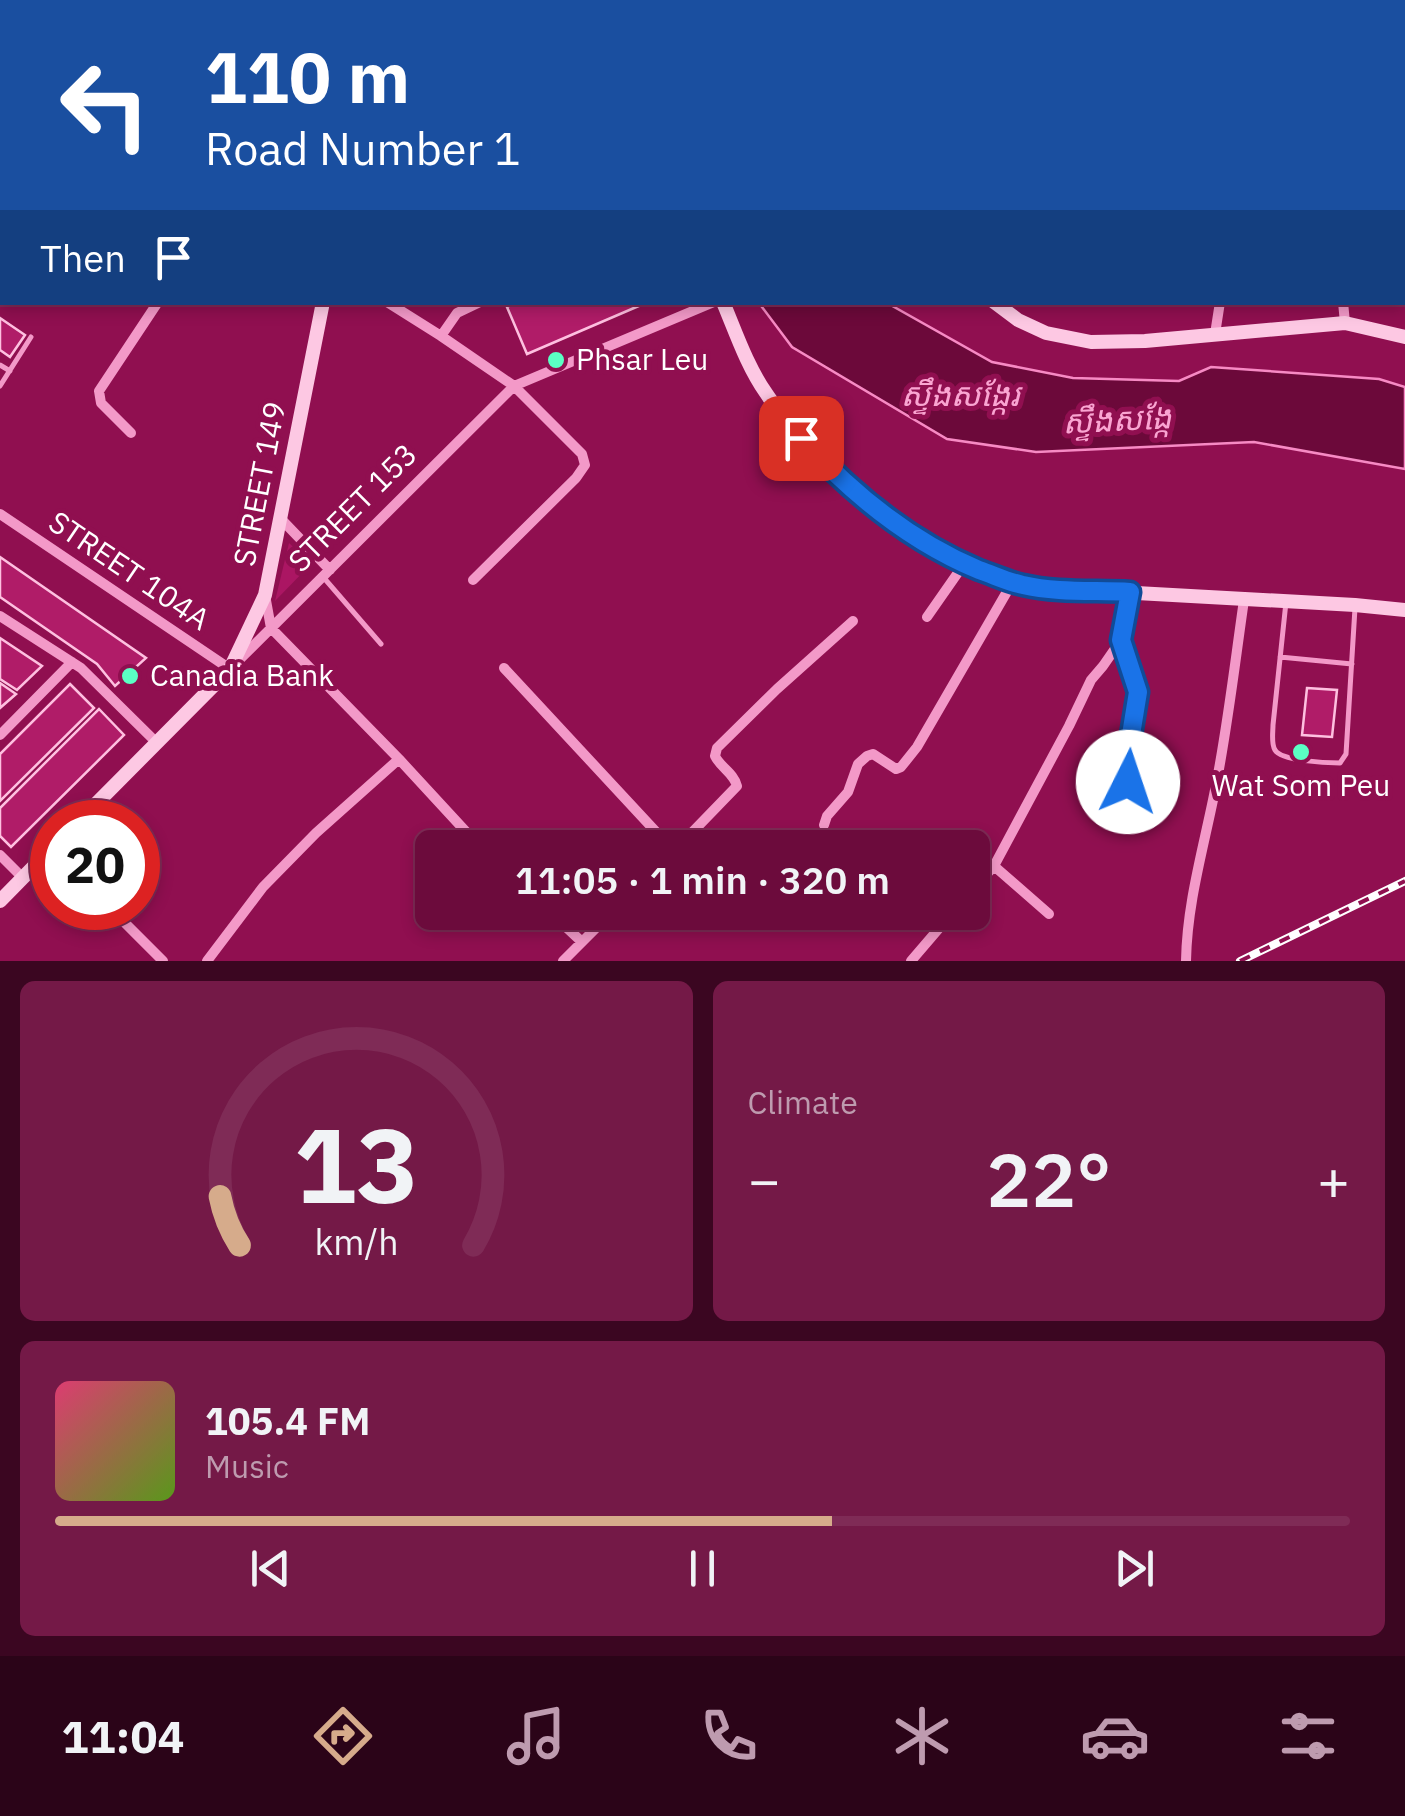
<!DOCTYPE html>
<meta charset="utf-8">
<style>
body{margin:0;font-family:"IBM Plex Sans","Noto Sans Khmer",sans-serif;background:#741947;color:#f1f3f6;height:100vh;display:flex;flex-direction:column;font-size:38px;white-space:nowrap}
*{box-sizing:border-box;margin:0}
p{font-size:32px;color:#be9baf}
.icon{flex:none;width:55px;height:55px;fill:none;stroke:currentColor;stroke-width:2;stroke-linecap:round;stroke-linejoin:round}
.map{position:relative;height:961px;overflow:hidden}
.drawer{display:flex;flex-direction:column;gap:20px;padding:20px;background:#3b0621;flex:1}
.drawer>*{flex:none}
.guide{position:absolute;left:0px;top:0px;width:1405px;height:305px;box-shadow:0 5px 15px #0003,0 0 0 2px #7f2b56;background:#1a4fa0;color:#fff;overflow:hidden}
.speed{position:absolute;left:30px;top:800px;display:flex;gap:20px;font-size:50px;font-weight:700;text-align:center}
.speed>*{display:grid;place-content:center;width:130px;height:130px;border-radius:50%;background:#6c0b3c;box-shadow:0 5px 15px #0003,0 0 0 2px #7f2b56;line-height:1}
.speed .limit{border:15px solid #d22;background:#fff;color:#111}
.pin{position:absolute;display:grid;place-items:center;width:85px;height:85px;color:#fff;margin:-42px;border-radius:20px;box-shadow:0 5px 15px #0006}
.me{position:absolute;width:110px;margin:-55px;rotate:4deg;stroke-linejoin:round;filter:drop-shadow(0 0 8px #0008)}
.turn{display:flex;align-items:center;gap:35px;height:210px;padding:0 40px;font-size:45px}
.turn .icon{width:130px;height:130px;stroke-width:2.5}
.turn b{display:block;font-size:70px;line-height:85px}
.then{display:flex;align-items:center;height:95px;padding:0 40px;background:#0003;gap:20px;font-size:38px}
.big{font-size:75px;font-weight:600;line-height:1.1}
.drawer .card{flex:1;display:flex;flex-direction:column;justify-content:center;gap:15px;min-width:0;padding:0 35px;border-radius:15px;background:#741947}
.drawer .dial{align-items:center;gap:0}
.dial svg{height:260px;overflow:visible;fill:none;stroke:#7f2b56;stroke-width:7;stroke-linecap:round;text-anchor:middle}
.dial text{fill:#f1f3f6;stroke:none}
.song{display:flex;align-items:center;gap:30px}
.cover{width:120px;height:120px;border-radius:15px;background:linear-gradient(135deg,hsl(340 70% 55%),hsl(90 70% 35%))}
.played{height:10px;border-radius:5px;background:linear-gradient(90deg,#d6ab8b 60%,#7f2b56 60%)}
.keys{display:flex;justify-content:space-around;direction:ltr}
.heat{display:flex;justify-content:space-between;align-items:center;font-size:55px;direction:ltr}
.drawer .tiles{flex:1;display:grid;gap:20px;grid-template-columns:1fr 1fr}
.card:last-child{grid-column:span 2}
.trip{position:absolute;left:415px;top:830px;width:575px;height:100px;border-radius:15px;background:#6c0b3c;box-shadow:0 5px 15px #0003,0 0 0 2px #7f2b56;font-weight:600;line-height:100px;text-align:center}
.dock{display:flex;height:160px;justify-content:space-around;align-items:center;background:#2b0418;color:#be9baf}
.dock .icon{width:70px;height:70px}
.dock .active{color:#d6ab8b}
.dock b{font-size:45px;color:#f1f3f6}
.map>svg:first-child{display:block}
.green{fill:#ab1663}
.water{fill:#6c093a;stroke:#f78ac4;stroke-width:2.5}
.building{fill:#b01c68;stroke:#fec0e0;stroke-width:2.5}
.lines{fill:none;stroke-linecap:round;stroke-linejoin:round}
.lane{stroke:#f399c8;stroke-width:5}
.street{stroke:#f399c8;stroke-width:10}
.secondary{stroke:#fdc8e3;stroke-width:14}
.rail-casing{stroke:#fff;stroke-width:8}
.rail{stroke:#900f50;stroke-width:4;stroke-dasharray:11;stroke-linecap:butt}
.route-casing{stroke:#114b97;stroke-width:25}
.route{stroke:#1a73e8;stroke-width:18}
.poi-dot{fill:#5bffc4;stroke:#900f50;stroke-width:4}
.labels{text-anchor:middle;stroke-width:10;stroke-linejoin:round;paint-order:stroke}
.poi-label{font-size:30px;fill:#fff;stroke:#900f50;text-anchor:start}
.street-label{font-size:30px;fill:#fff;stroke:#900f50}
.water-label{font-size:32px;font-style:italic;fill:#faa5d2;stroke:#900f50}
</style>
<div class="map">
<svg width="1405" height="961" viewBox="0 0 1405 961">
<rect width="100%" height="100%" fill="#900f50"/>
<!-- green -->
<path class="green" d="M289 543 311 564 275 601Z"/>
<!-- water -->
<path class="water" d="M759 303H887L992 362 1073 378 1179 381 1211 367 1379 379 1405 387V469L1254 442 1036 452 947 439 792 347Z"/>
<!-- building -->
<path class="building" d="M517 302H648L527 354 507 307Z
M0 318 25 335 10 357 0 350Z
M0 557 146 658 115 686 97 664 0 597Z
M0 638 42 666 17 690 0 679Z
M0 683 16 694 0 708Z
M70 684 94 708 0 801V754Z
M1307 688 1337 690 1332 737 1302 735Z
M99 709 124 735 11 847 0 836V808Z"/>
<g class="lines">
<!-- lane -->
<path class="lane" d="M103 0 106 2
M19 2 21 0
M144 2 145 0
M1188 2 1193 0
M0 30 2 26
M0 130 2 126
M0 277 2 273
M0 365 10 371
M0 386 31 337
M324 578 381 644
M1286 602 1273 725C1273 732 1271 744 1275 750 1281 761 1327 763 1340 763L1346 754 1355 608
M1122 643 1138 692 1129 747 1127 817
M1280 657 1352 664"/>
<!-- street -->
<path class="street" d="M307 0 311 2
M1249 0 1250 2
M1311 2 1314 0
M1402 189 1405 185
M387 302 441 336 514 386 582 454 585 465 576 478 473 580
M1343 302 1345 323
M1215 334 1220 302
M441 336 457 313 480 302
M131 433 101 403 99 391 158 302
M0 514 230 669 514 386 714 302
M282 520 330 570
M265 595 271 628 399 759 481 848
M0 616 81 668 157 743
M927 617 964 564
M504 668 671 848
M0 735 72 662
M824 825 827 816 848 792 858 764 867 756 873 754 896 769 901 767 917 747 1012 583
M677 848 737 786C734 773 720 767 715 756L717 748 777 689 853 621
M0 855 23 878
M994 866 1049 914
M972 890 994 866 1069 726 1091 680 1103 666 1121 640 1130 592
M110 908 163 961
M550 912 582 942
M207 961 263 887 316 833 399 759
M563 961 612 912
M911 961 953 912
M1186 961C1187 901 1205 843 1216 785 1228 724 1235 662 1244 600"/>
<!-- secondary -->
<path class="secondary" d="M605 0 606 2
M900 0 901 2
M380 2 381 0
M0 51 2 53
M723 302C736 333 747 366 766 393 824 481 925 561 1028 587L1355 605 1405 610
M994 302 1018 320 1046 333 1091 342 1145 341 1345 323 1405 337
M78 822 230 669 265 595 323 302
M0 901 52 848"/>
<defs>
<path id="rail" d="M1240 961 1405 881"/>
</defs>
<!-- rail casing -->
<use href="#rail" class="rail-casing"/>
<!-- rail -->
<use href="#rail" class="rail"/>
</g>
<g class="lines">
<defs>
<path id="route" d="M801 438C852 494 909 541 979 570 994 575 1008 582 1023 585 1057 593 1095 590 1130 592L1121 640 1138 692 1129 747 1128 782"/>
</defs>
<!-- route casing -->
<use href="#route" class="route-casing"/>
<!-- route -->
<use href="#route" class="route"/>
</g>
<!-- markers -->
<g class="poi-dot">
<circle cx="556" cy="360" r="10"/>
<circle cx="130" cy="676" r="10"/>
<circle cx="1301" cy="752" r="10"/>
</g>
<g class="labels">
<!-- poi labels -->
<g class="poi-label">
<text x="576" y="370">Phsar Leu</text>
<text x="150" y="686">Canadia Bank</text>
<text x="1301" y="796" text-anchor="middle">Wat Som Peu</text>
</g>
<!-- street labels -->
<g class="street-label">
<text transform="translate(260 484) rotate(-79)" y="10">STREET 149</text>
<text transform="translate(353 508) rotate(-45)" y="10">STREET 153</text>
<text transform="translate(129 571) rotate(34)" y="10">STREET 104A</text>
</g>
<!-- water labels -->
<g class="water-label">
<text x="960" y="406">ស្ទឹងសង្កែរ</text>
<text transform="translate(1117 420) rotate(-3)" y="11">ស្ទឹងសង្កែ</text>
</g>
</g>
</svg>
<div class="speed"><div class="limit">20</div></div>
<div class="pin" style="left:801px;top:438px;background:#d93025"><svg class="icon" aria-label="arrive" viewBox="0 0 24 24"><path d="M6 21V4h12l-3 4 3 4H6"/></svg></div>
<svg class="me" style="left:1128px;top:782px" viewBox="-20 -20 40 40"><circle r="19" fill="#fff"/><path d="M0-13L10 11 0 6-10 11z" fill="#1a73e8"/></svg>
<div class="trip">11:05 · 1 min · 320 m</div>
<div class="guide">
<div class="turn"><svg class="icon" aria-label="left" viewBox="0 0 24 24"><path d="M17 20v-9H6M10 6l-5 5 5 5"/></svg><div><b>110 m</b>Road Number 1</div></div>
<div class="then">Then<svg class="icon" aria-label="arrive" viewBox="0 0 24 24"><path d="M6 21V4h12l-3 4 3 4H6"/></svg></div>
</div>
</div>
<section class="drawer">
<div class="tiles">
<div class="card dial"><svg viewBox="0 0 100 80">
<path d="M14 69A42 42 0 1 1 86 69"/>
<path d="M14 69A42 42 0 0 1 8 54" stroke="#d6ab8b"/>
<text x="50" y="56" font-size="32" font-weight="700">13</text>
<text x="50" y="72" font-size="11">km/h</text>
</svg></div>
<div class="card"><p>Climate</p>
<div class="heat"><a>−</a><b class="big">22°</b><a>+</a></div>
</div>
<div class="card">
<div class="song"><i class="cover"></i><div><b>105.4 FM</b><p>Music</p></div></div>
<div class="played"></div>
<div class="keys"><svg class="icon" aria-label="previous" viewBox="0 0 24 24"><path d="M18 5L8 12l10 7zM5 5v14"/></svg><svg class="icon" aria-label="pause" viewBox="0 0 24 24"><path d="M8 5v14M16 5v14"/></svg><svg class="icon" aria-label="next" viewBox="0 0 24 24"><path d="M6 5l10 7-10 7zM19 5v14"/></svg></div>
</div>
</div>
</section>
<nav class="dock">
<b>11:04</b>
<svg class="icon active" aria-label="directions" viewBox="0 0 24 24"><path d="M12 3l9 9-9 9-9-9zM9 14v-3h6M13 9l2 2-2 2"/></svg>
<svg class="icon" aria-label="music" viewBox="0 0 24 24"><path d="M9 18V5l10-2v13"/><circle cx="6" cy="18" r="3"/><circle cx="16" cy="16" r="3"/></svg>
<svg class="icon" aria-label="phone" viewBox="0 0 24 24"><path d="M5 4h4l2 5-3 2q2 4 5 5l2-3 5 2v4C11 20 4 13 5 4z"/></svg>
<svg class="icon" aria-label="climate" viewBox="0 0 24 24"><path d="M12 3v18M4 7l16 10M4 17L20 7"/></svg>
<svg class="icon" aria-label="car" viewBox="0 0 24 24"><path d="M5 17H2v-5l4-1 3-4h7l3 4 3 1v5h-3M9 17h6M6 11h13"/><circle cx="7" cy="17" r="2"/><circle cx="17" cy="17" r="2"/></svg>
<svg class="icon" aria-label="filters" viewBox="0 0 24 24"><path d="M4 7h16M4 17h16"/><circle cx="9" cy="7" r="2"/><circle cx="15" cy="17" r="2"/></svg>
</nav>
